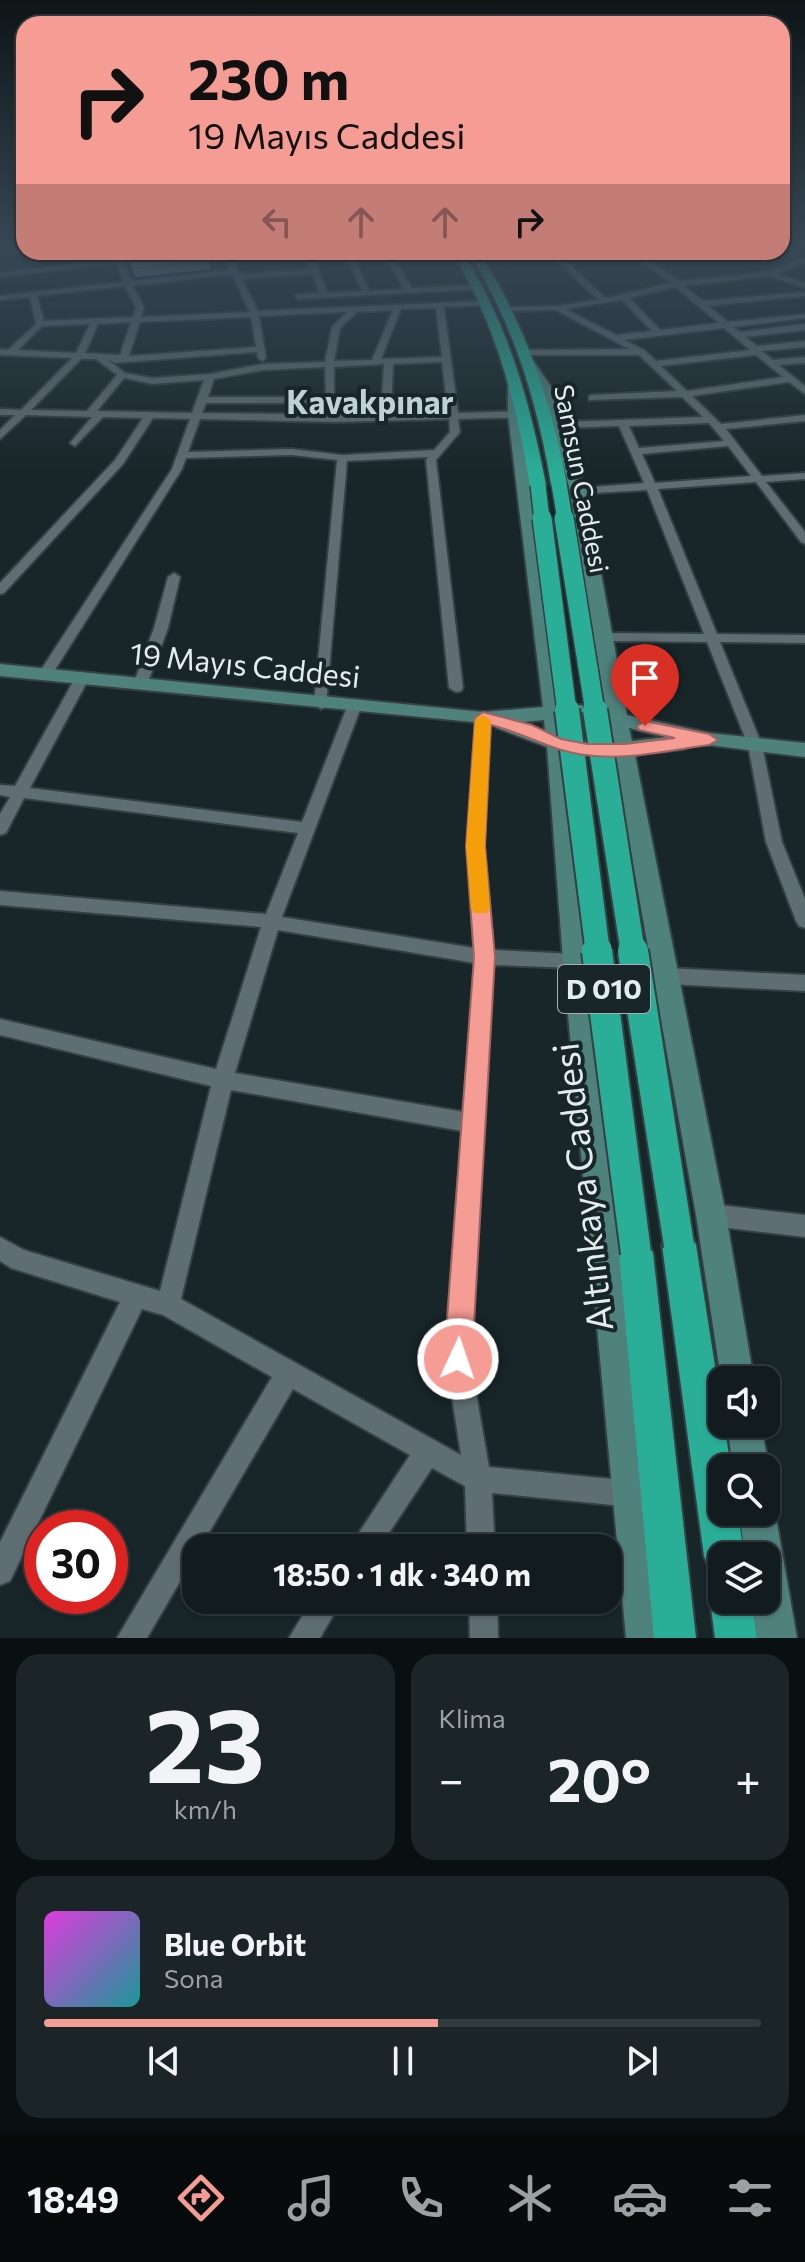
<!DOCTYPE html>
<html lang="tr">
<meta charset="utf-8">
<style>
body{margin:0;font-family:Commissioner,sans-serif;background:#1b2528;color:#f1f3f6;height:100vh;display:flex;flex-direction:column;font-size:30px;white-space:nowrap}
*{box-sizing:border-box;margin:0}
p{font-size:26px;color:#9ca1a4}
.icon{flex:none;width:44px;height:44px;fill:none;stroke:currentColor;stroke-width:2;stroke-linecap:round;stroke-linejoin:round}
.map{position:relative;height:1638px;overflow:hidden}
.panel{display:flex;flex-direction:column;gap:16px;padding:16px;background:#0a0f11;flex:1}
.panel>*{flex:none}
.hud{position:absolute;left:16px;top:16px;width:774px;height:244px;border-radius:24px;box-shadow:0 2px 6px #0004,0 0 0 2px #313a3d;background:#f59c95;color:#111;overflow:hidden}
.fabs{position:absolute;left:708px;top:1366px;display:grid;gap:16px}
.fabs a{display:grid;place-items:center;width:72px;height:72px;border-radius:16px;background:#121c1f;box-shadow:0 2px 6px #0004,0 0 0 2px #313a3d;font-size:40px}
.speed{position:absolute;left:24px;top:1510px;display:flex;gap:16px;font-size:40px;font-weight:700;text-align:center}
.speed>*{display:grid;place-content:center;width:104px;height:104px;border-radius:50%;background:#121c1f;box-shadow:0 2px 6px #0004,0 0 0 2px #313a3d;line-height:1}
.speed .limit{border:12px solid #d22;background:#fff;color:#111}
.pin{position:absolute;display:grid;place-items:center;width:68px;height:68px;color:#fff;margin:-82px -34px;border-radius:50% 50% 50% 0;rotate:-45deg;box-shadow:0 0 8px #0007}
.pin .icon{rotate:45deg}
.me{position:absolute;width:88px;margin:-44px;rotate:3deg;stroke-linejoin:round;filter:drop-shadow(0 0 6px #0008)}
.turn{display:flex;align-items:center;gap:28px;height:168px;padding:0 40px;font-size:36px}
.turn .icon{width:104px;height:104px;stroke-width:2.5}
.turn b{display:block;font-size:56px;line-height:68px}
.lanes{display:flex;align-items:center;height:76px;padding:0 40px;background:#0003;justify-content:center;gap:40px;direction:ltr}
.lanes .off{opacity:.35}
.big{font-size:60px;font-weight:700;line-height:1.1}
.panel .widget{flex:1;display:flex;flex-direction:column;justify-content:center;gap:12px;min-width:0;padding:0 28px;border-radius:24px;background:#1b2528}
.panel .dial{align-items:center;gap:0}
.dial b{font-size:104px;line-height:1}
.song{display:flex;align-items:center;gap:24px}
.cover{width:96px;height:96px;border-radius:12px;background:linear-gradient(135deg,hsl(300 70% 55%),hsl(180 70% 35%))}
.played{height:8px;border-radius:4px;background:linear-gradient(90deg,#f59c95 55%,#313a3d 55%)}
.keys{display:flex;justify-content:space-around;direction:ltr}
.heat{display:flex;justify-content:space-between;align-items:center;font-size:44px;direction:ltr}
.panel .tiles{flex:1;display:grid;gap:16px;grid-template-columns:1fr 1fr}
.widget:last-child{grid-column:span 2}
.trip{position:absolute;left:182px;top:1534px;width:440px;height:80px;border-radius:24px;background:#121c1f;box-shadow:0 2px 6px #0004,0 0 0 2px #313a3d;font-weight:700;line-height:80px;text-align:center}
.menu{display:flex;height:128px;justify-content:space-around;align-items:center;background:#070b0c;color:#9ca1a4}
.menu .icon{width:56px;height:56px}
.menu .active{color:#f59c95}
.menu b{font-size:36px;color:#f1f3f6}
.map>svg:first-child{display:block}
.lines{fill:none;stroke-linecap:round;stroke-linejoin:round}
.street-casing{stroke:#344042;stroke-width:4}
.secondary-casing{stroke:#344042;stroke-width:4}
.highway-casing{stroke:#344042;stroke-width:4}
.street{fill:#5f6e72;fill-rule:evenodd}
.secondary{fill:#4f817d;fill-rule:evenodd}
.highway{fill:#2aae98;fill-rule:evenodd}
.highway-bridge-far3-casing{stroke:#344042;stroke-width:18;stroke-linecap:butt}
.highway-bridge-far2-casing{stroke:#344042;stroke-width:22;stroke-linecap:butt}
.highway-bridge-far1-casing{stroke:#344042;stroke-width:28;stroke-linecap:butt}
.highway-bridge-casing{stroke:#344042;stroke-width:34;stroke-linecap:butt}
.highway-bridge-far3{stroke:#2aae98;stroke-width:15}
.highway-bridge-far2{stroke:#2aae98;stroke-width:19}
.highway-bridge-far1{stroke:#2aae98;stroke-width:24}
.highway-bridge{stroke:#2aae98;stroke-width:30}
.wall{fill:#95afc7}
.shaded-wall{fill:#798ea2}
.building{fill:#adcbe7;stroke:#798ea2;stroke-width:2}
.route{fill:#f59c95;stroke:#9f6561;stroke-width:2}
.slow{fill:#f59e0b}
.labels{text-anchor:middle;stroke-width:8;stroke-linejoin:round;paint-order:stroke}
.far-street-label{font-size:26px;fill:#e3ecee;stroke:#182629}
.shield{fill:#182629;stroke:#a6b1b3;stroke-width:2}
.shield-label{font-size:28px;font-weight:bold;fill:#e3ecee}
.street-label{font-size:30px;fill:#e3ecee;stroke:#182629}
.far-district-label{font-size:32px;font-weight:bold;fill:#c0d1d5;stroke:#182629}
.near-street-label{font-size:36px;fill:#e3ecee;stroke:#182629}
</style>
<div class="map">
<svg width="805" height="1638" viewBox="0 0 805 1638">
<rect width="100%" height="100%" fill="#182629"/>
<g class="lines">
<defs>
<path id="street" d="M24 248V252L0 253V249Z
M113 252H121L131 281 230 270 221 252H229L240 274 311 270 304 252H312L327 293 362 291 344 252H352L369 291 404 289 388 261 390 252H398L396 261 412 288 482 285 479 289 298 299 295 295 319 293 313 274 242 279 258 311 486 301 490 303 486 305 444 307 458 413 524 411 529 414 524 417 458 419 460 432 436 460 463 688 461 691 456 692 449 688 426 460 428 457 347 461 326 707 321 709 314 704 337 460 292 455 186 458 182 469 51 676 49 679H39L37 676 172 469 190 419 153 418 123 464 4 593 0 594V583L115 460 143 418 103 417 75 446 70 443 92 417 26 415 0 439V430L15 415H0V409L21 410 72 358 0 355V349L8 350 36 324 30 297 0 300V296L123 282 117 263 0 277V273L115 258ZM232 274 250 312 141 317 144 307 133 286ZM125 286 136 307 133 317 44 321 37 296ZM436 308 442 357 381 359 401 309ZM393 310 372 360 334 361 340 328 357 312ZM347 312 332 327 325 362 263 364 210 374 152 378 125 373 108 360 115 363 257 352 258 358 262 361 266 358 259 316ZM251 317 256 347 129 356 140 322ZM131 322 120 355 85 353 98 324ZM90 324 76 353 18 350 42 326ZM81 359H96L117 375 87 411 31 410ZM442 362 448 413 391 415 393 364ZM384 364 381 415 202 413 206 403H326L328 406H334V367ZM325 367 326 397H208L214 379 263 370ZM124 378 152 384 204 380 192 413 97 411ZM200 419 334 422 449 419 450 432 434 450 342 455 292 449 188 452Z
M548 252H556L606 298 671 283 629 252H638L679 281 768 272 805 257V262L777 274 805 283V288L769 276 684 286 703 301 805 292V296L708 306 728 322 805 314V318L733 327 740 332 805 324V330L745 337 757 346 805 341V347L762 351 773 360 805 357V363L779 365 805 386V394L789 382 692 396 721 424 805 415V421L726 429 762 476 805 473V479L766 482 805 532V544L801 542 756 482 658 489 717 634 805 635V643L720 642 762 745 782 842 805 899V928L799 926 796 921 766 842 748 745 707 642 602 641 595 637 602 633 704 634 647 490 578 494 573 491 578 488 644 483 619 426 562 428 557 425 562 422 703 417 682 397 589 400V396L592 395 677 391 639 355H523V351L526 350 629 349 556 310 505 311 508 307 557 306 598 300ZM675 287 719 323 660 330 629 298ZM622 300 652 331 616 335 565 309ZM724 328 750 350 656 361 644 350 624 340ZM756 355 783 377 687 391 661 366ZM709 423 724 441 639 448 629 426ZM728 446 751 476 655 483 642 454Z
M174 573 180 577 168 628 147 685 140 689 135 688 133 685 154 628 168 577Z
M81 676 88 680 30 788 302 822 347 707 349 704H359L361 707 282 917 474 948 468 846 476 718 483 713 488 715 490 718 484 846 493 950 575 954 581 956 584 961 581 966 575 968 493 965 470 1359 489 1467 632 1481 641 1485 645 1494 641 1503 632 1507 492 1493 495 1548H467L465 1486 432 1468 379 1548H349L410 1455 293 1389 200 1548H196V1554L147 1638H117L272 1377 163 1315 142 1309 10 1581 0 1585V1542L120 1302 11 1268 0 1261V1237L24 1250 160 1291 211 1086 0 1035V1019L216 1069 261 927 0 905V891L266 914 298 833 24 798 6 833 0 835V814L10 797 0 795V785L15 786 74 680ZM278 930 475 963 464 1112 235 1073ZM231 1090 462 1131 446 1359 461 1455 181 1299Z
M668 968 805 975V991L668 984 661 981 659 976 661 971Z
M711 1204 805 1215V1237L711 1226 703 1223 700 1215 703 1207Z
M312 1600H342L320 1638H289Z
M469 1600H497L498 1638H470Z"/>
<path id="secondary" d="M530 361 534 362 560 400 586 491 627 715 709 733 805 743V757L693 743 684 749 635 755 726 1215 754 1380H722V1385L696 1215 614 757 568 753 587 961 666 1638H626L563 961 547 747 497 728 494 724 0 676V664L483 712 543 707 508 415V381L514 377 520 381 522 415 562 706 581 705 606 710 570 491 546 400 524 365ZM581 717 608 724 612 743 567 739 564 719ZM544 720 545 731 522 722ZM629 728 666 737 632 741Z
M727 1424H761L769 1468 766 1475V1468H733Z
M766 1497 770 1499 775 1512 797 1638H757L752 1600H766V1556H745L739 1512H766Z"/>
<path id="highway" d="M452 252H462C508 324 530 402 546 485L544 488 538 490 530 485C516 402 496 324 452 252Z
M469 252H479C525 324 551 400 567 484L565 487H553L551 484C537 400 513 324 469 252Z
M679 1228 691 1233 696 1245 731 1468H722V1512H738L744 1556H722V1576L710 1570 704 1556 662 1245 667 1233Z
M636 1236 648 1241 653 1253 696 1638H654L619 1253 624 1241Z
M722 1583V1600H752L757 1638H715L710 1600 716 1585Z"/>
</defs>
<!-- street casing -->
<use href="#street" class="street-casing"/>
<!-- secondary casing -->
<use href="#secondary" class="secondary-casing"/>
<!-- highway casing -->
<use href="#highway" class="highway-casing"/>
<!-- street -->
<use href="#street" class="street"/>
<!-- secondary -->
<use href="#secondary" class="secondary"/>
<!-- highway -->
<use href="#highway" class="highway"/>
<defs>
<path id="highway-bridge-far3" d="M559 484 565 520
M538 485 542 520"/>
<path id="highway-bridge-far2" d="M542 518 567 712
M564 518 595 712"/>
<path id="highway-bridge-far1" d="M567 710 598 953
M595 710 633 953"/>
<path id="highway-bridge" d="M597 951 636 1253
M633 951 679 1245"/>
</defs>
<!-- highway-bridge-far3 casing -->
<use href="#highway-bridge-far3" class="highway-bridge-far3-casing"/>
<!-- highway-bridge-far2 casing -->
<use href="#highway-bridge-far2" class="highway-bridge-far2-casing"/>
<!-- highway-bridge-far1 casing -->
<use href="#highway-bridge-far1" class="highway-bridge-far1-casing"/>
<!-- highway-bridge casing -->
<use href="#highway-bridge" class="highway-bridge-casing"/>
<!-- highway-bridge-far3 -->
<use href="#highway-bridge-far3" class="highway-bridge-far3"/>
<!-- highway-bridge-far2 -->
<use href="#highway-bridge-far2" class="highway-bridge-far2"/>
<!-- highway-bridge-far1 -->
<use href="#highway-bridge-far1" class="highway-bridge-far1"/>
<!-- highway-bridge -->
<use href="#highway-bridge" class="highway-bridge"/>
</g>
<!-- wall -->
<path class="wall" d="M124 252H204L209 260 210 269 136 277Z"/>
<!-- shaded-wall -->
<path class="shaded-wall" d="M209 260 210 269 136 277 134 268Z"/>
<!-- building -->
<path class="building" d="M127 252H204L209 260 134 268Z"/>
<!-- sky -->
<linearGradient id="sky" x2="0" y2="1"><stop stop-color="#0d1517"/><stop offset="0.52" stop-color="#374754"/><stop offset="1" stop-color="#374754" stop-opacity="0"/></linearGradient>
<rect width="805" height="475" fill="url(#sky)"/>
<!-- route -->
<path class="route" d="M483 712 532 725 561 739 587 744H625L675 738 639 730 637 726 645 721 709 734 718 740 709 745C669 750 626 761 585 755 552 751 524 733 491 725L485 846 495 957 472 1359 468 1369 458 1373 448 1369 444 1359 474 957 466 846 475 718Z"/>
<!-- slow -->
<path class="slow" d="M483 715 491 720 485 846 490 908 487 913H474L471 908 466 846 475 720Z"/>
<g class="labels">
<!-- far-street labels -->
<g class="far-street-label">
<text transform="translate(581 479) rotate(79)" y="9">Samsun Caddesi</text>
</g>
<!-- shield labels -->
<rect class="shield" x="558" y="965" width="92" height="48" rx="6"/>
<g class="shield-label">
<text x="604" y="999">D 010</text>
</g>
<!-- street labels -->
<g class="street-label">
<text transform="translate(245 666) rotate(6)" y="10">19 Mayıs Caddesi</text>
</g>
<!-- far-district labels -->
<g class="far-district-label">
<text x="370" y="414">Kavakpınar</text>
</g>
<!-- near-street labels -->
<g class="near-street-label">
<text transform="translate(583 1187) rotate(-97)" y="13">Altınkaya Caddesi</text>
</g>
</g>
</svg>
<div class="fabs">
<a><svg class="icon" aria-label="sound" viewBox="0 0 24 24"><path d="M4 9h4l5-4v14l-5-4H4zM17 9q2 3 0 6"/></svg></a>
<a><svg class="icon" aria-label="search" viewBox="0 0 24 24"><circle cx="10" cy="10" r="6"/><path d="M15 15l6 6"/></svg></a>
<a><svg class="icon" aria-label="layers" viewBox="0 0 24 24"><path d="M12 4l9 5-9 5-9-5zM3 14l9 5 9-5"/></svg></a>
</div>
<div class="speed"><div class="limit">30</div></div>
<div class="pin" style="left:645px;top:726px;background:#d93025"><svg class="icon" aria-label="arrive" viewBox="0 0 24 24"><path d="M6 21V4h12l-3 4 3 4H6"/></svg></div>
<svg class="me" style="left:458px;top:1359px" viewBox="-20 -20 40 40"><circle r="17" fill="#f59c95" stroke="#fff" stroke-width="3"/><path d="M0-11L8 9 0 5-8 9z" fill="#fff"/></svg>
<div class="trip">18:50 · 1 dk · 340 m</div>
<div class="hud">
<div class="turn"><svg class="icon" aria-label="right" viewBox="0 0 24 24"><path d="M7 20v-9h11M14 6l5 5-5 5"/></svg><div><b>230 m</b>19 Mayıs Caddesi</div></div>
<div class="lanes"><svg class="icon off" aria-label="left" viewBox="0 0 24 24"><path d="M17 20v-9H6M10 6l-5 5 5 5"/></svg><svg class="icon off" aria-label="ahead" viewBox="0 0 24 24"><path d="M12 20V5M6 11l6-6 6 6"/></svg><svg class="icon off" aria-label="ahead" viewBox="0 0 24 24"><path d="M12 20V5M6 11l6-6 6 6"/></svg><svg class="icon" aria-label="right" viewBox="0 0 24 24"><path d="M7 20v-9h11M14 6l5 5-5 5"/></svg></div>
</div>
</div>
<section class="panel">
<div class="tiles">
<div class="widget dial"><b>23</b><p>km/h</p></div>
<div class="widget"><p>Klima</p>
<div class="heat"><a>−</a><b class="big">20°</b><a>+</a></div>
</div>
<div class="widget">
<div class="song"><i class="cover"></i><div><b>Blue Orbit</b><p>Sona</p></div></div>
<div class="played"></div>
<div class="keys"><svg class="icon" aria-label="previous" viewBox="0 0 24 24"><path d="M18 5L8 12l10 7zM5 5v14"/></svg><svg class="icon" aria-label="pause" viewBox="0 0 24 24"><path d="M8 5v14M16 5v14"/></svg><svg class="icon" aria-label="next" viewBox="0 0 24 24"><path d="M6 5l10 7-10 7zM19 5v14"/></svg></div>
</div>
</div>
</section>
<nav class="menu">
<b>18:49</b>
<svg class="icon active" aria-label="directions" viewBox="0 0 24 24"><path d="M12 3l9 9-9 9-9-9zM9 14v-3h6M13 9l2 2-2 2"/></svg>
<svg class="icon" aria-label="music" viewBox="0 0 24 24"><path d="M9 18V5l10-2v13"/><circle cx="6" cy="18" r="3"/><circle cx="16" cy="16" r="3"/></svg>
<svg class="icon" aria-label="phone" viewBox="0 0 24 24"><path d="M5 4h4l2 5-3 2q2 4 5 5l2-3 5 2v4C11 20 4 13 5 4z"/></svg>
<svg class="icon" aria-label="climate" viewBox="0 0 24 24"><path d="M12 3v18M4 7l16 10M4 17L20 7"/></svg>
<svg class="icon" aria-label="car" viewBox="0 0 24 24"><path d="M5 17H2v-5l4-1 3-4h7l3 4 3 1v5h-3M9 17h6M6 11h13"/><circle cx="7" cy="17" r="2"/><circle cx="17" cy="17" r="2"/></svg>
<svg class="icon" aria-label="filters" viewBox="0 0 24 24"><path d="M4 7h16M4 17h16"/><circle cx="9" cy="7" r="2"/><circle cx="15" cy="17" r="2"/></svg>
</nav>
